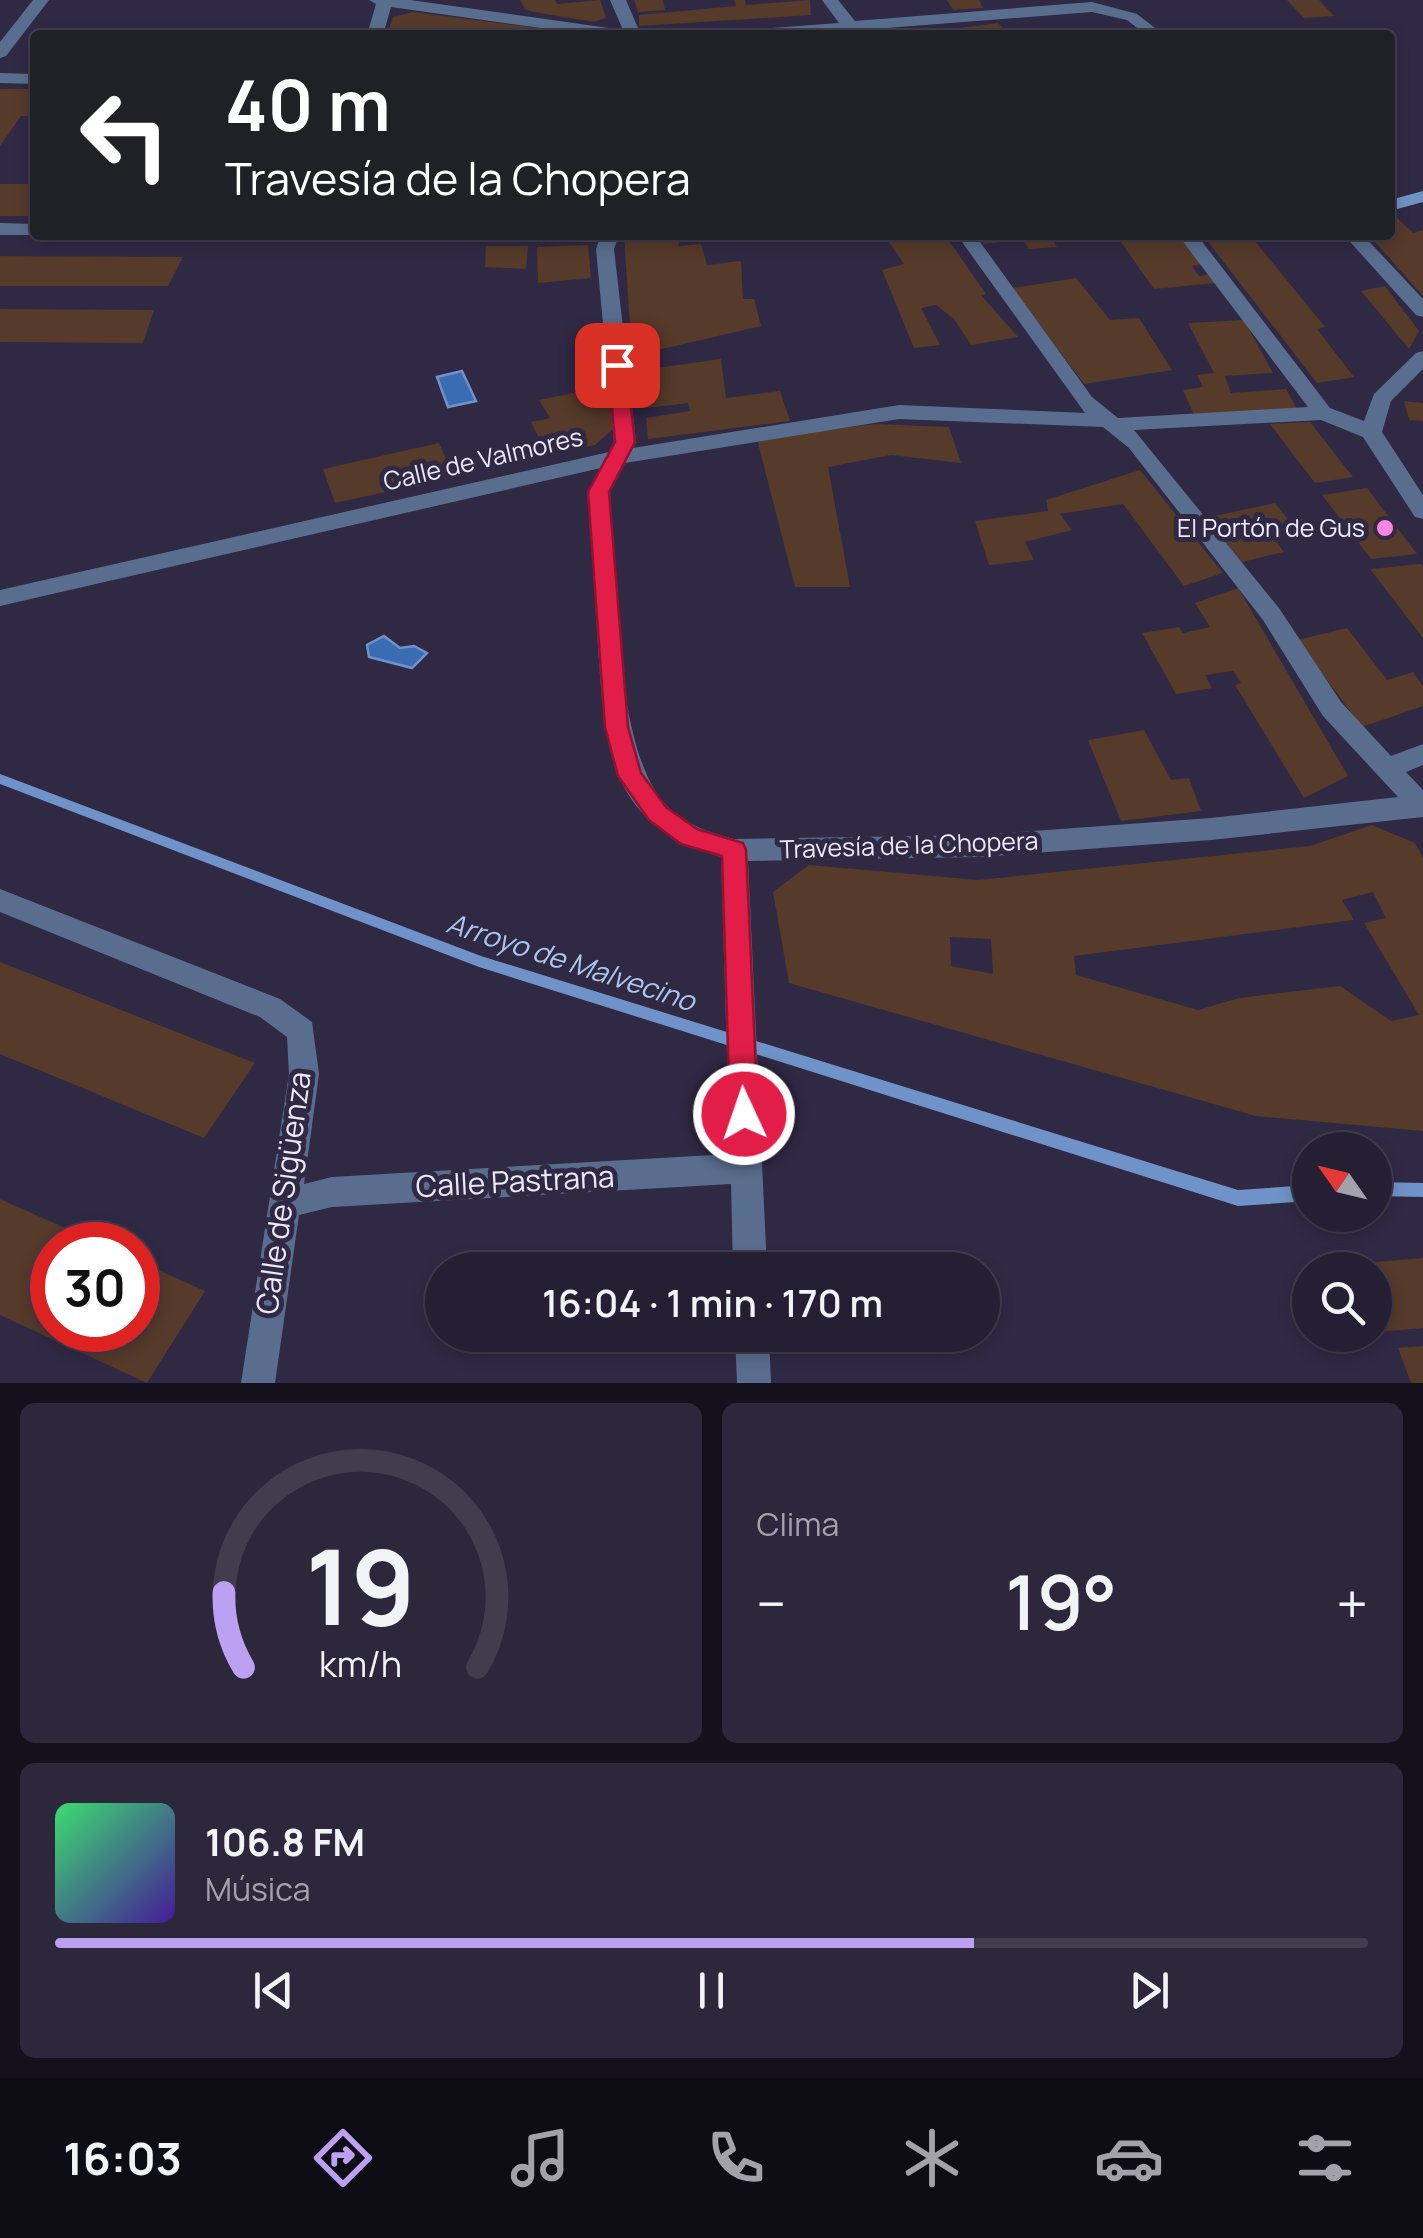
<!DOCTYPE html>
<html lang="es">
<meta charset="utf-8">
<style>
body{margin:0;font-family:Manrope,sans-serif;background:#2c273b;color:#f1f3f6;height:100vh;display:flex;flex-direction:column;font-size:38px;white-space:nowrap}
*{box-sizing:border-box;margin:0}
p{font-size:32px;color:#a3a2ac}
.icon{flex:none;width:55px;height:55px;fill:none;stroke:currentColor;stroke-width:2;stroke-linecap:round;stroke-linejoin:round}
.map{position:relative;height:1383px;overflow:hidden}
.details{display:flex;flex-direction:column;gap:20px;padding:20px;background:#14111c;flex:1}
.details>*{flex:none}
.guide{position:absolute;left:30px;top:30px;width:1365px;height:210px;border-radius:10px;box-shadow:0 5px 15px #0003,0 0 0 2px #413d4e;background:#202124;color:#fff;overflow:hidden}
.needle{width:65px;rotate:304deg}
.buttons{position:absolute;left:1292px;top:1132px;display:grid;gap:20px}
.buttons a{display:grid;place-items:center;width:100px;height:100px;border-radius:50%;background:#241f33;box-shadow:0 5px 15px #0003,0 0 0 2px #413d4e;font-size:50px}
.speed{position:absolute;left:30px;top:1222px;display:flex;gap:20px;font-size:50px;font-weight:700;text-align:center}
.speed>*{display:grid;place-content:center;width:130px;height:130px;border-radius:50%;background:#241f33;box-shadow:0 5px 15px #0003,0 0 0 2px #413d4e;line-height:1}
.speed .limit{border:15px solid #d22;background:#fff;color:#111}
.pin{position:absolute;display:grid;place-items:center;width:85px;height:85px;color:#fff;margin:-42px;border-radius:20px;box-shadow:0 5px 15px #0006}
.me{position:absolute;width:110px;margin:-55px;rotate:357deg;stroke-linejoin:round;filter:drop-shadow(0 0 8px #0008)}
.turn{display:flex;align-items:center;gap:35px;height:210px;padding:0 30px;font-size:45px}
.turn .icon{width:130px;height:130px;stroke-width:2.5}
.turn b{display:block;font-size:70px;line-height:85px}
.big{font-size:75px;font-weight:600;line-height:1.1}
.details .card{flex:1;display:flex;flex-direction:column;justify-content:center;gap:15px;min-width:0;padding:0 35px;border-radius:15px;background:#2c273b}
.details .dial{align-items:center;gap:0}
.dial svg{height:260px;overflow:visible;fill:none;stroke:#413d4e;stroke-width:7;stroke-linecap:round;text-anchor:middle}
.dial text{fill:#f1f3f6;stroke:none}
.song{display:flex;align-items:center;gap:30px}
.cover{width:120px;height:120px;border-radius:15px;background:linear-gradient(135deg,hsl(140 70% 55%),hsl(260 70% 35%))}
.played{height:10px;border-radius:5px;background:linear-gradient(90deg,#bca0f2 70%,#413d4e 70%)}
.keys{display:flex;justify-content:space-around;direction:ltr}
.heat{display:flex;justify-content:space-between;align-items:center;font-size:55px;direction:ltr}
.details .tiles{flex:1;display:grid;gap:20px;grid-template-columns:1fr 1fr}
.card:last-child{grid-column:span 2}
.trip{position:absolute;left:425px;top:1252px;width:575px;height:100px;border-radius:50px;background:#241f33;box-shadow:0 5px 15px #0003,0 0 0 2px #413d4e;font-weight:600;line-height:100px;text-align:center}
.menu{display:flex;height:160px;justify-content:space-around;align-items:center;background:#0e0c14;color:#a3a2ac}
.menu .icon{width:70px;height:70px}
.menu .selected{color:#bca0f2}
.menu b{font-size:45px;color:#f1f3f6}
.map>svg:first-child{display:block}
.water{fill:#396cb3;stroke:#6f92c8;stroke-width:2.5}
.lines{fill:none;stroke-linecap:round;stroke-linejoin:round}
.stream{fill:#6f92c8;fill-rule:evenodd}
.building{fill:#563a2a;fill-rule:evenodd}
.street{fill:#596e8e;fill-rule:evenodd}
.secondary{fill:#6f92c4;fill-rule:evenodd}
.route{fill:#e11d48;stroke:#92132f;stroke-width:2.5}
.poi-dot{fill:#fe85e0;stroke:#302944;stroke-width:4}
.labels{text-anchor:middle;stroke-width:10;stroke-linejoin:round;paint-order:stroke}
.street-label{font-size:25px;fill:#ece9fa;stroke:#302944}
.poi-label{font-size:25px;fill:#ece9fa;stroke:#302944;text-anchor:end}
.water-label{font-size:28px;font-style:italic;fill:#abc7ed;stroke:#302944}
.near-street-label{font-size:30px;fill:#ece9fa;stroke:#302944}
</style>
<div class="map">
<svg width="1423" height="1383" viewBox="0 0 1423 1383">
<rect width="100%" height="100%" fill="#302944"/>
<!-- water -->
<path class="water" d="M462 371 476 401 448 407 437 377Z
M384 636 400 648 414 646 427 653 412 668 369 657 367 645Z"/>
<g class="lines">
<!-- stream -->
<path class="stream" d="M0 774 481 956 1238 1190 1310 1185V1201L1238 1206 479 967 0 784Z
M1375 1182 1423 1183V1197L1375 1196Z"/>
</g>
<!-- building -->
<path class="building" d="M520 0H555L557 4 600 0 606 18 594 22 534 12 525 9Z
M634 0H663L665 10 638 12Z
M734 0H745L746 5 810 0 811 15 639 26V15L736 6Z
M947 0H979L983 8 953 10Z
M1287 0H1319L1334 16 1304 18Z
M413 12 552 30 572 35H387L393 17Z
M998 23 1010 35H925L924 33Z
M0 89H35V116H21L0 146Z
M0 184H35V216H0Z
M1394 215 1413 233 1423 230V296L1369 235H1390Z
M624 235H681L678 246 701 244 707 265 741 261 743 299H754L761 326 632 356Z
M884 235H945L986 294 981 295 1018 337 971 345 954 319 936 305 921 308 940 345 914 348 882 270 904 264Z
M979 235H1050L1057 247 1029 249 1023 240 983 244Z
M1116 235H1178L1202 264 1192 266 1199 276 1211 274 1216 283 1154 289Z
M1231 235H1250L1325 327 1317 329 1354 377 1317 383 1206 239Z
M588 245 591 278 538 283 537 247Z
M486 246H528L526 269 485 267Z
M0 256 183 257 168 286H0Z
M1076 278 1110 320 1139 318 1172 370 1084 384 1012 288Z
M1385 286 1419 331 1409 349 1361 291Z
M0 309 154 310 143 343 0 342Z
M1244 320 1273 373 1225 376 1231 393 1286 389 1298 411 1194 415 1183 390 1203 387 1197 375 1214 373 1188 323Z
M721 359 726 398 780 391 790 421 648 439 646 418 690 411 688 403 646 408 641 370Z
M607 386 613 429 595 445 547 455 531 422 550 418 539 400Z
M1404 401 1423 403V421L1409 420Z
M1310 422 1353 477 1315 483 1270 424Z
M874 424 949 427 961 463 891 455 828 467 850 587H795L757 439Z
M439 443 454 477 335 503 323 469Z
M1140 470 1223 573 1184 586 1123 504 1060 514 1072 530 1025 542 1034 560 989 565 975 521 1048 511 1046 500Z
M1367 488 1417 554 1371 559 1322 495Z
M1275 503 1297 531 1272 536 1284 552 1242 562 1205 518Z
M1421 564 1423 566V638L1370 569Z
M1238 588 1348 776 1304 798 1235 685 1241 683 1233 671 1205 675 1212 688 1176 694 1142 633 1179 627 1183 633 1210 627 1195 603Z
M1347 628 1387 680 1413 672 1423 686V706L1362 727 1297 640Z
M1144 730 1171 780 1189 778 1201 811 1121 821 1088 740Z
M1372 825 1415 843 1423 857V1131L1256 1116 789 983 773 892 809 865 978 880 1310 846ZM1373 892 1386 918 1364 923 1419 1015 1391 1021 1340 986 1239 998 1198 1010 1076 975 1074 956 1354 920 1342 900ZM950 937 991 939 993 974 951 966Z
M0 962 255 1063 204 1138 0 1054Z
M0 1199 103 1245H52V1330H138V1261L205 1291 147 1383 0 1315Z
M1423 1258V1328L1378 1332 1375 1270H1355L1353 1264Z
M1423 1346V1383H1411L1398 1348Z"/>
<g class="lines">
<!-- street -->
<path class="street" d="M33 0H49L6 56 0 58V42Z
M369 0H410L623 30 610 0H626L641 35H591L391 7 383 35H367L376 4Z
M822 0H838L855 21 1092 2 1137 14 1164 35H1146L1127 20 1092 12 861 30 865 35 846 31 736 35 744 30 839 23Z
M0 73 35 74V84L0 83Z
M0 223 35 224 37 235H0Z
M601 235H619L614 249 636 442 633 448 899 405 1085 413 957 235H975L1092 397 1118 418 1308 407 1178 235H1197L1330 408 1364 421 1374 394 1416 353 1423 351V369L1391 401 1382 432 1423 495V519L1415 517 1363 437 1321 420 1134 430 1279 608 1341 702 1391 756 1423 744V765L1406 772 1423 790V817L1211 840 979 857 748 861 767 1270H733L731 1184 332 1207 299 1215 275 1383H241L289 1074 287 1037 260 1017 0 912V889L280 999 312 1022 319 1074 304 1184 332 1177 730 1154 721 857C607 824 605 748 598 646 595 594 591 543 588 492L601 468 0 606V590L609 452 614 442 596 249ZM899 419 1103 427 1129 448 1263 620 1323 716 1398 797 1211 818 979 835 734 839C709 832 685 825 666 805 614 751 616 570 610 492L625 463Z
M1344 235H1363L1423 299V317L1416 315Z
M735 1335H769L771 1383H737Z"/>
<!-- secondary -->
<path class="secondary" d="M1423 191V202L1390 211V200Z"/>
</g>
<!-- route -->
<path class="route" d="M617 359 626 365 635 442 609 492 628 727 641 773 666 807 697 829 743 843 746 850 758 1114 754 1123 744 1127 734 1123 730 1114 722 856 681 844 649 820 618 776 605 727 588 492 615 442 608 365Z"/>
<!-- markers -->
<circle class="poi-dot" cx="1385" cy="528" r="10"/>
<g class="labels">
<!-- street labels -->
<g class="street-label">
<text transform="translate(483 459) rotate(-13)" y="9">Calle de Valmores</text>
<text transform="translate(909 845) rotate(-2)" y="9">Travesía de la Chopera</text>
</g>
<!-- poi labels -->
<g class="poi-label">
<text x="1365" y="537">El Portón de Gus</text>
</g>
<!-- water labels -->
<g class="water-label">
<text transform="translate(571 962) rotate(18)" y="10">Arroyo de Malvecino</text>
</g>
<!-- near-street labels -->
<g class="near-street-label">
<text transform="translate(515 1182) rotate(-3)" y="10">Calle Pastrana</text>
<text transform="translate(284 1193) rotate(-82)" y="10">Calle de Sigüenza</text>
</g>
</g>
</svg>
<div class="buttons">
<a><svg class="needle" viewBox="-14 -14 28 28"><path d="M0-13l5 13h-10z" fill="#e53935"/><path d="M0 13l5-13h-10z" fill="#a3a2ac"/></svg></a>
<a><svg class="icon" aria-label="search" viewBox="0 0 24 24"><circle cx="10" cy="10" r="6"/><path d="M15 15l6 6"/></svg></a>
</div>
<div class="speed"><div class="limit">30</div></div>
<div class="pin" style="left:617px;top:365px;background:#d93025"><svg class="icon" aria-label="arrive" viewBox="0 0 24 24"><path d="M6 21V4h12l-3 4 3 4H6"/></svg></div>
<svg class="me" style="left:744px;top:1114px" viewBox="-20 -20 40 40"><circle r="17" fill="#e11d48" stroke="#fff" stroke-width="3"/><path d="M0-11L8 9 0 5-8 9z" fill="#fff"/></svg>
<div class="trip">16:04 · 1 min · 170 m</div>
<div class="guide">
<div class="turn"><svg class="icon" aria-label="left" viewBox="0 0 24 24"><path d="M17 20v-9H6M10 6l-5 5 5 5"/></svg><div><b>40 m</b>Travesía de la Chopera</div></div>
</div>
</div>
<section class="details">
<div class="tiles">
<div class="card dial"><svg viewBox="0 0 100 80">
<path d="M14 69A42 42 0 1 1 86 69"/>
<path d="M14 69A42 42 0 0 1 8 46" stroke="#bca0f2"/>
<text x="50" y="56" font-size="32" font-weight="700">19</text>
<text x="50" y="72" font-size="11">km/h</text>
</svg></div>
<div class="card"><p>Clima</p>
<div class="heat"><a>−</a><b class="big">19°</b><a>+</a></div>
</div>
<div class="card">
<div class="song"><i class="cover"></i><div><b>106.8 FM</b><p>Música</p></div></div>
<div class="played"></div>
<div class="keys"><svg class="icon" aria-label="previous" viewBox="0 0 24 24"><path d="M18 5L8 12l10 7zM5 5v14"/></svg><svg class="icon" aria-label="pause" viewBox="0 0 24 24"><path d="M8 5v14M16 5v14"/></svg><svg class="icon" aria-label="next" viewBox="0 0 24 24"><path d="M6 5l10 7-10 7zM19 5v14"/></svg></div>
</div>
</div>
</section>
<nav class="menu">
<b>16:03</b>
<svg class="icon selected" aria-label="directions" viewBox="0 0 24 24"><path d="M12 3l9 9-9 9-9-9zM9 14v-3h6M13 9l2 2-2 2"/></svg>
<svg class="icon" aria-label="music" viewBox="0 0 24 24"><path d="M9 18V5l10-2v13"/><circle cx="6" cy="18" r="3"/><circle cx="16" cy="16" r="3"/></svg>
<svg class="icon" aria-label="phone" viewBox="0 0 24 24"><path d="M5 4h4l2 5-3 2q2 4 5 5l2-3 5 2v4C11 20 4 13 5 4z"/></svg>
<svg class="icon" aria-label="climate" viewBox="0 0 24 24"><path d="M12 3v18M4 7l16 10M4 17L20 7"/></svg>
<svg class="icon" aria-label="car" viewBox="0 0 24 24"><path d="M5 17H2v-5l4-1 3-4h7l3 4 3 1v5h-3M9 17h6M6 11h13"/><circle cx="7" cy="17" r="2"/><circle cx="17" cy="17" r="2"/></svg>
<svg class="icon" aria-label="filters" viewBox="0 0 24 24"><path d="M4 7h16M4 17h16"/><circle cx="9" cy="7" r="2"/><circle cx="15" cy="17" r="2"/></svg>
</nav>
